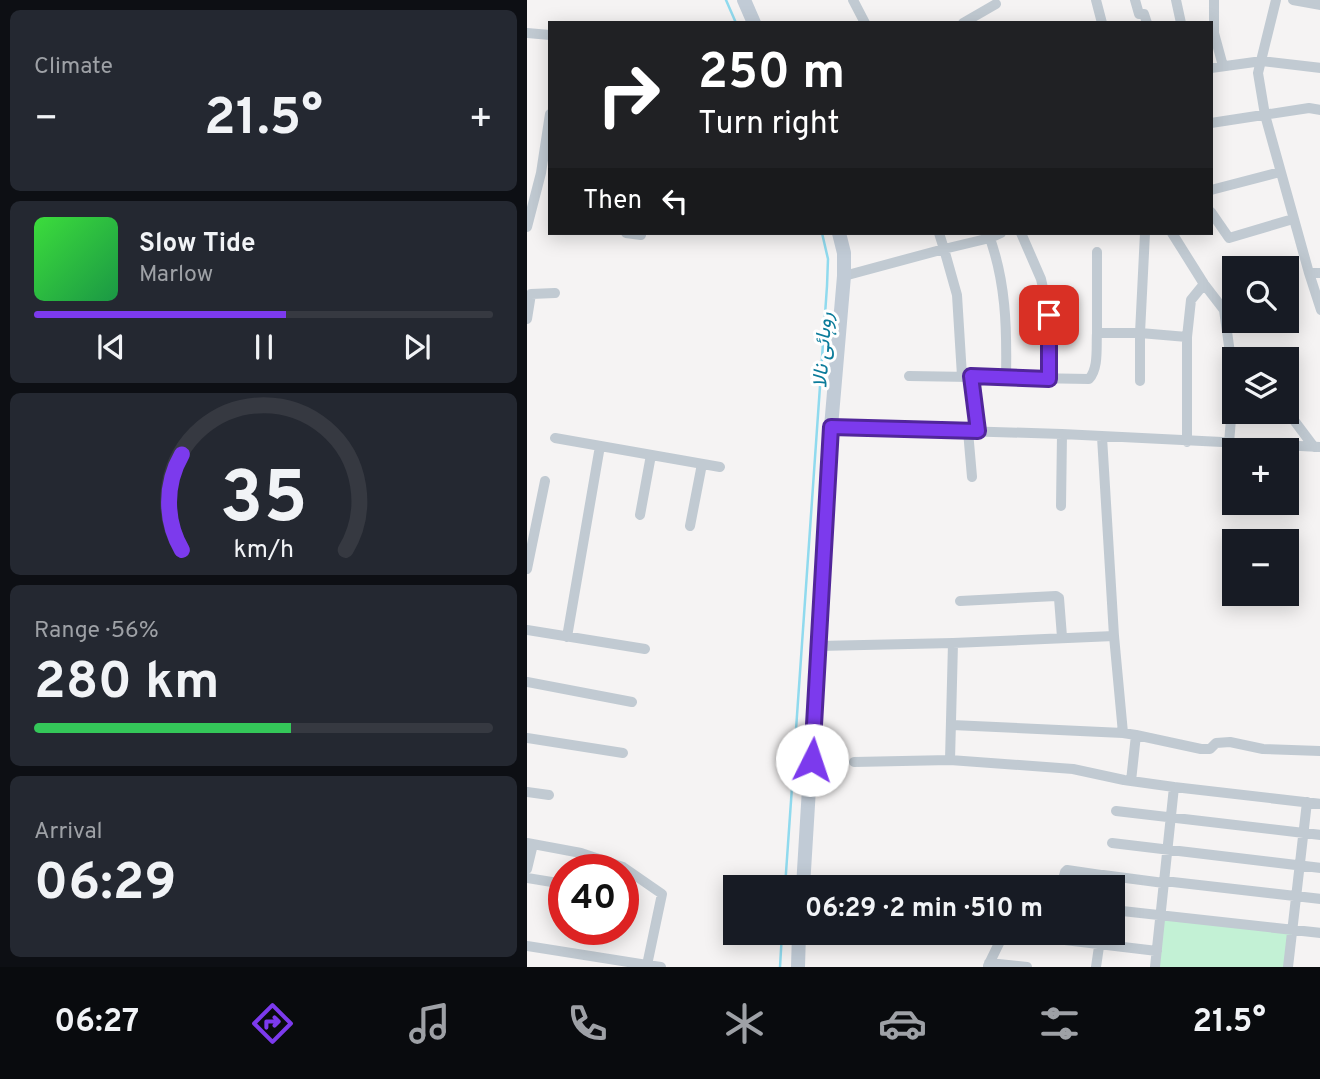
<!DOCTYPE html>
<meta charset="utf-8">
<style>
body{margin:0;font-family:Overpass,Vazirmatn,sans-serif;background:#242831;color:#f1f3f6;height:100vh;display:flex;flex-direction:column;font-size:26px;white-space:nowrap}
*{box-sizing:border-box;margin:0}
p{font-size:23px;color:#9ea1a6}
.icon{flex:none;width:38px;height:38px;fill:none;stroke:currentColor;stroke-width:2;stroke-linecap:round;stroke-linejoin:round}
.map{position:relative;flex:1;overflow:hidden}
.panel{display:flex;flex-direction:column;gap:10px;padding:10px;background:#0d0f14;width:527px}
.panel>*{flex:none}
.top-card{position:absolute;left:21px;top:21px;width:665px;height:214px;border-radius:0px;box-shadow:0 4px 18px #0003;background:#202124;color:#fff;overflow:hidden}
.buttons{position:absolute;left:695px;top:256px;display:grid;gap:14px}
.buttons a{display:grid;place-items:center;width:77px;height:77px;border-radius:0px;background:#171b24;box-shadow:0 4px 18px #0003;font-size:35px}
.speed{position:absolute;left:21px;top:854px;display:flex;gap:14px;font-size:35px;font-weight:700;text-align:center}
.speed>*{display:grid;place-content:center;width:91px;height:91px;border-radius:50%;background:#171b24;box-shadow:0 4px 18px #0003;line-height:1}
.speed .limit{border:10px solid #d22;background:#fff;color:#111}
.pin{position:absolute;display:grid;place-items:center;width:60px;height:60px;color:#fff;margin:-30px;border-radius:14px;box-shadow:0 4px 10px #0006}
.me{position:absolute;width:77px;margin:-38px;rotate:4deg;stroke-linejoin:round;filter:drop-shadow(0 0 5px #0008)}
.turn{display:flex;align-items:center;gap:24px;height:147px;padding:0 35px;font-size:32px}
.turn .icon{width:91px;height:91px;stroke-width:2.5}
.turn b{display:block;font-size:49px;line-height:60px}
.then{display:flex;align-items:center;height:66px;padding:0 35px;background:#0003;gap:14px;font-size:26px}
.big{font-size:52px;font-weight:700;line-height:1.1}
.panel .tile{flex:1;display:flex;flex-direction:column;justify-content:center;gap:10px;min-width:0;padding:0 24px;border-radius:10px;background:#242831}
.panel .dial{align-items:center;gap:0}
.dial svg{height:182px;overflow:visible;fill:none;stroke:#363941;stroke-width:7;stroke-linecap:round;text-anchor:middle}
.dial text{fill:#f1f3f6;stroke:none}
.song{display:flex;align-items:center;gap:21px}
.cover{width:84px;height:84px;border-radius:10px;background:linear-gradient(135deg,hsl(120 70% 55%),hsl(140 70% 35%))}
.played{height:7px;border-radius:4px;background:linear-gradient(90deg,#7c3aed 55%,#363941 55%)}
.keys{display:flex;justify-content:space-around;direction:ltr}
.heat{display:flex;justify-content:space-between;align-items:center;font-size:38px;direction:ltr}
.charge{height:10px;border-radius:5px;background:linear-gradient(90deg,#34c759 56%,#363941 0)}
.trip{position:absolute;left:196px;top:875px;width:402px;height:70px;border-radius:0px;background:#171b24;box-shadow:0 4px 18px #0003;font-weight:700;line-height:70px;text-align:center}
.dock{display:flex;height:112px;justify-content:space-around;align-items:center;background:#090b0e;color:#9ea1a6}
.dock .icon{width:49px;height:49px}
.dock .on{color:#7c3aed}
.dock b{font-size:32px;color:#f1f3f6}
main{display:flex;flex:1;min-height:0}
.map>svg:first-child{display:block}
.green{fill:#c3f1d5}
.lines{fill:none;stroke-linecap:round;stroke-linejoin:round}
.stream{stroke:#90daee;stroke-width:2.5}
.street{stroke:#c1cad2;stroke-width:10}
.secondary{stroke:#c1cbd6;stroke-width:14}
.route-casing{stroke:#51269a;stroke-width:18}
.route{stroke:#7c3aed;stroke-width:12}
.labels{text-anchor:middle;stroke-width:6;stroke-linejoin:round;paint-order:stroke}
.water-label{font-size:21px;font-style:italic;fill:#0c7c9b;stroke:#fff}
</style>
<main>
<section class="panel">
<div class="tile"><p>Climate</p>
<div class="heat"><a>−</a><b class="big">21.5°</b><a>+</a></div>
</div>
<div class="tile">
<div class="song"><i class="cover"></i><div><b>Slow Tide</b><p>Marlow</p></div></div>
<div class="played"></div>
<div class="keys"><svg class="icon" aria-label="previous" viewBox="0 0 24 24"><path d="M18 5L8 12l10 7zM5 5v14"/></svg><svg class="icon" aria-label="pause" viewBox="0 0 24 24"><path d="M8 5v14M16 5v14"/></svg><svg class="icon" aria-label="next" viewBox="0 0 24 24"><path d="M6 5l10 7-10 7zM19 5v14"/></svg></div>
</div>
<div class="tile dial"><svg viewBox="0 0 100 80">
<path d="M14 69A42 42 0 1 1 86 69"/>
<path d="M14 69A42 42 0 0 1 14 27" stroke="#7c3aed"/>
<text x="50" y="56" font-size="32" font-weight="700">35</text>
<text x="50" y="72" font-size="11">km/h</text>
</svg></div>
<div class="tile"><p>Range · 56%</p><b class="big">280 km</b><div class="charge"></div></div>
<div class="tile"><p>Arrival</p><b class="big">06:29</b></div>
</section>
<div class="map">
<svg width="794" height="967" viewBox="0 0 794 967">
<rect width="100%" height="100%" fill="#f5f3f3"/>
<!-- green -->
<path class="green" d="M633 915 765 930 761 967H628Z"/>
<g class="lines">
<!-- stream -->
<path class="stream" d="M199 0 209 23
M258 887 300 286 301 259 295 233
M253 967 255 933"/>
<!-- street -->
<path class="street" d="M326 0 338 23
M569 0 575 23
M608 0 612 14H617L620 23
M649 0 654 23
M687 0V33L696 66
M749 0 731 73 738 115 782 273H794
M766 0 794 5
M436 23 469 4
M0 33 23 35
M684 68 735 61 794 68
M684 123 782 108 794 110
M684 190 753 172
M684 212 702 238 766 219
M0 227 14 173 23 114
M99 233 114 235
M412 233 417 249 463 238 474 233
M461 233C479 280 480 328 479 377
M494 233 514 279 522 315V378
M618 233 613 333 660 337V442
M645 233 677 284 697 310 707 382
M570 252V333H613V381
M782 273 794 310
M317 276 417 249 430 295 435 376
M0 319 4 294 28 293
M660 337 664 300 677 284
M382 376 562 379C572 368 569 347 570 333
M444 376 451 431
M760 411 787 447
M304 427 535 434 794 447
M441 431 445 477
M575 437 587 636 596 733 609 735
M28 438 193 467
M702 443 707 383
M534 506 535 434
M113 515 124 455
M163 526 175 464
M0 569 18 481
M433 601 529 596 532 598 535 637
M0 630 118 649
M40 637 73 446
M292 646 426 643 587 636
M0 682 105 702
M425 725 596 733
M0 738 96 753
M423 760 426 643
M327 762 423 760 546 769 597 780 647 787
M604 781 609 735 674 749H683L689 743 703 742 736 749 794 751
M0 792 22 795
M589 811 794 835
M0 843 54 853 96 867 135 894 120 965 0 946
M585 843 794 868
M0 869 6 844
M576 875 637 883
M0 878 37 884
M637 881 794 899
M534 887 538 872 540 870 574 875V887
M586 910 794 933
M479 933 630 951
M462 963 500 967
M461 966 477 933
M120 967V965L134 967
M569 967 574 933
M628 967 647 787 794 804
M761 967 780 802"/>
<!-- secondary -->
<path class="secondary" d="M217 0 227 23
M276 887 304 427 317 276V253L312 233
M271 967 272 933"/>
</g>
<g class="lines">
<defs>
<path id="route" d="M285 760 304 427 451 431 444 376 522 379V315"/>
</defs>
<!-- route casing -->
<use href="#route" class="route-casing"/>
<!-- route -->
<use href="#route" class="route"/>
</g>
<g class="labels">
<!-- water labels -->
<g class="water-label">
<text transform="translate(295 350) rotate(-86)" y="7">روہائی نالا</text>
</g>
</g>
</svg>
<div class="buttons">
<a><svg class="icon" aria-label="search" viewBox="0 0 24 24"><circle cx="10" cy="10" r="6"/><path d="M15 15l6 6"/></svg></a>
<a><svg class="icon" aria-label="layers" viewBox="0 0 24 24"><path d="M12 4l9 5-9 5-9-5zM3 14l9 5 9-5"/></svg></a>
<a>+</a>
<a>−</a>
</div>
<div class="speed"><div class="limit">40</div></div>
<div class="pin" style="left:522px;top:315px;background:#d93025"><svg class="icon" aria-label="arrive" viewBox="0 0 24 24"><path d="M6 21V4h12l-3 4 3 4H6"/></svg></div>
<svg class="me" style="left:285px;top:760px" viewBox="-20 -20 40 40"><circle r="19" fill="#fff"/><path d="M0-13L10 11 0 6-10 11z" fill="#7c3aed"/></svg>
<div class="trip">06:29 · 2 min · 510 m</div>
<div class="top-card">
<div class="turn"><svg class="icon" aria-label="right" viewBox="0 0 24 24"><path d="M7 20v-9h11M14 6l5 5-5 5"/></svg><div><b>250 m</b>Turn right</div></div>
<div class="then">Then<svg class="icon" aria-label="left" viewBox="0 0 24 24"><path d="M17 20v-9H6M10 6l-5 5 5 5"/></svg></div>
</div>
</div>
</main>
<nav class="dock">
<b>06:27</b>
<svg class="icon on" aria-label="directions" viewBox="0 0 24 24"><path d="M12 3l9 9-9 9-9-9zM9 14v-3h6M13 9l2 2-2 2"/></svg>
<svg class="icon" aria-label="music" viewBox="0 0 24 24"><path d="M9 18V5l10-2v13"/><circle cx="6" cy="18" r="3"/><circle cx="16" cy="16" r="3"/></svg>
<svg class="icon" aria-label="phone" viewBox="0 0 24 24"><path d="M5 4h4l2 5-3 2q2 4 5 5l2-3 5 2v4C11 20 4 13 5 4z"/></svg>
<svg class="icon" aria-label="climate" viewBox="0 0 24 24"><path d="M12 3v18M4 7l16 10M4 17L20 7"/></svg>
<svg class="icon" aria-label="car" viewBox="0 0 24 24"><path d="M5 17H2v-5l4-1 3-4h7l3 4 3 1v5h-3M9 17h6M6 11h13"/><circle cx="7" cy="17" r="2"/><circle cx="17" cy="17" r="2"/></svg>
<svg class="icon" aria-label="filters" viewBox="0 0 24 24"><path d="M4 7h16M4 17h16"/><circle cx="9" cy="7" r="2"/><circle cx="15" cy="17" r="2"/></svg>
<b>21.5°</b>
</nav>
